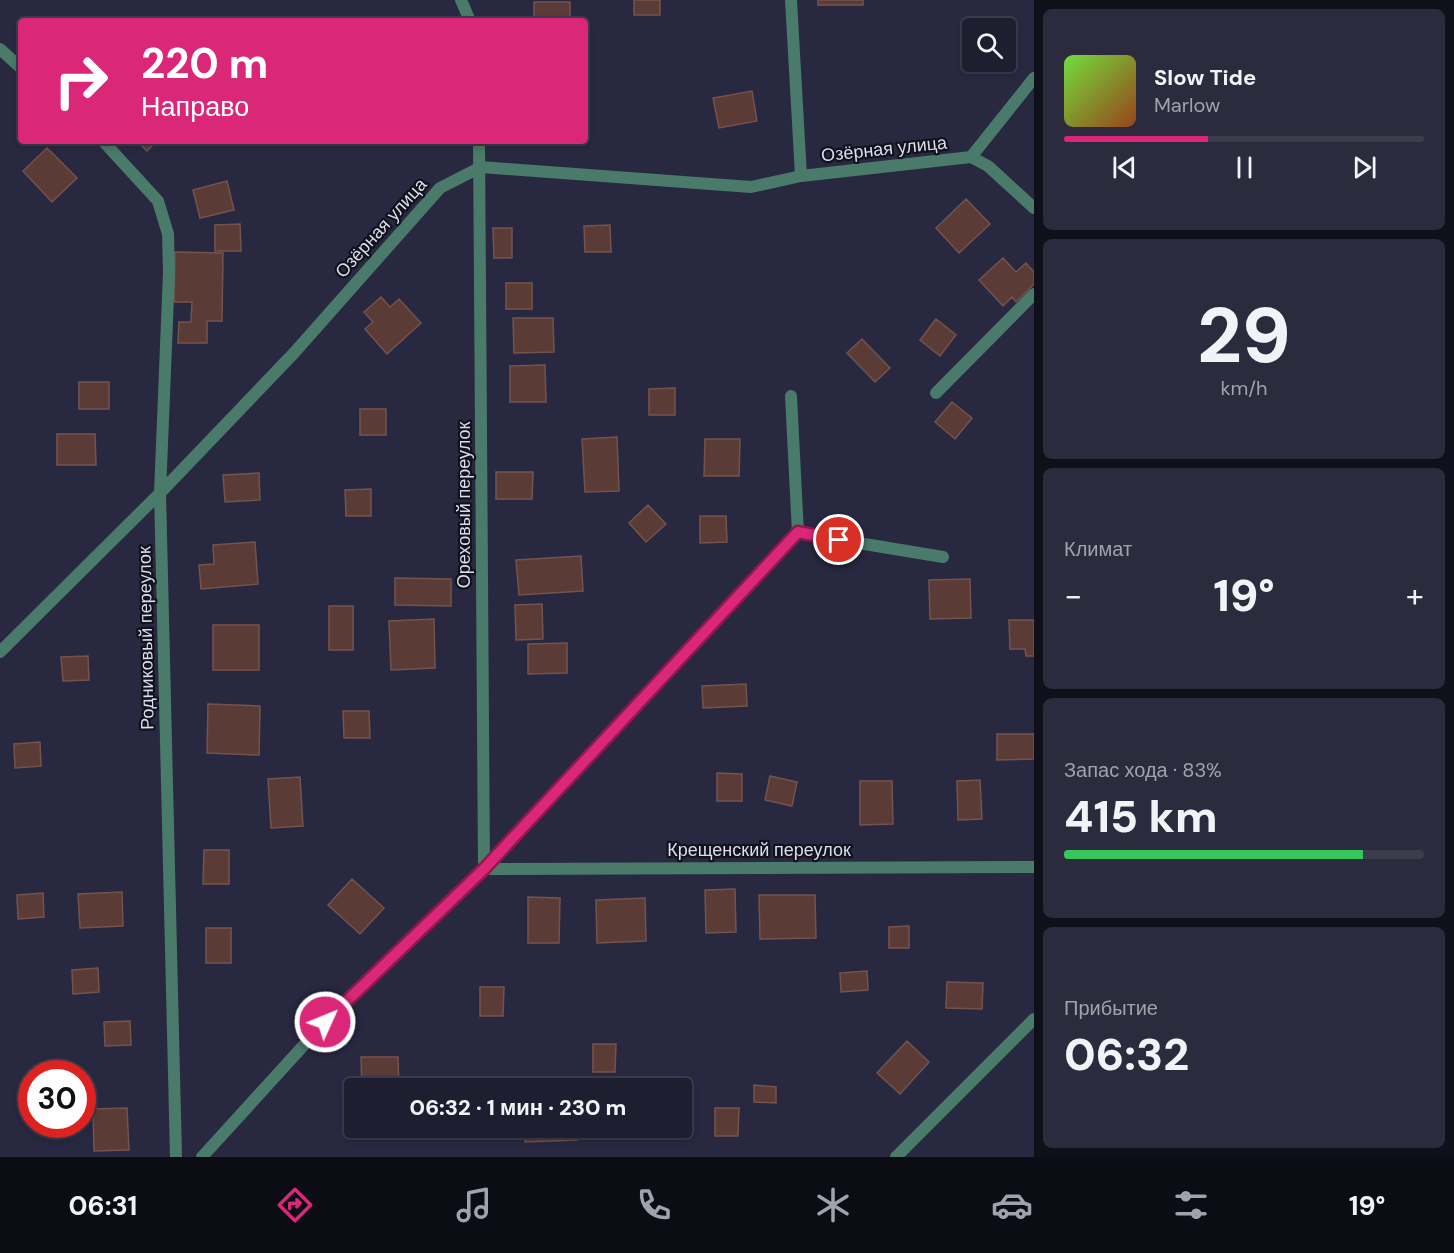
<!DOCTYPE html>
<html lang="ru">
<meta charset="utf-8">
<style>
body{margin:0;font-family:"DM Sans",sans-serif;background:#2b2b3d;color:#f1f3f6;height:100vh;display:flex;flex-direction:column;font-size:22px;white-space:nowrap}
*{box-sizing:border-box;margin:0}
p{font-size:20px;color:#a1a2ab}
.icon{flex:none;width:33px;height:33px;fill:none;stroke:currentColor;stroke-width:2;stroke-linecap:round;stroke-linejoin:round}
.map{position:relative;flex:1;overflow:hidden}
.sheet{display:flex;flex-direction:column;gap:9px;padding:9px;background:#10101b;width:420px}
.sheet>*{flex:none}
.top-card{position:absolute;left:18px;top:18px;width:570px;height:126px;border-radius:6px;box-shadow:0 3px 9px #0003,0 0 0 2px #3c3c4d;background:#db2777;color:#fff;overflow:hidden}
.fabs{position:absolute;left:962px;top:18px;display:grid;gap:12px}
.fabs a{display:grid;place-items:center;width:54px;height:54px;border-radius:6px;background:#1e1e31;box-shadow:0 3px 9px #0003,0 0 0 2px #3c3c4d;font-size:30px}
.speed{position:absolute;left:18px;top:1060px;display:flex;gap:12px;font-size:30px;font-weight:700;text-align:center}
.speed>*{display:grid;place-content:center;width:78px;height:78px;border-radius:50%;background:#1e1e31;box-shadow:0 3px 9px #0003,0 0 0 2px #3c3c4d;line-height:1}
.speed .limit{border:9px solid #d22;background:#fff;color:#111}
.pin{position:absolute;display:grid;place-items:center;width:51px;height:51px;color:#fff;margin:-26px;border:3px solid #fff;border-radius:50%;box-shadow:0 2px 6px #0007}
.me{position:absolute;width:66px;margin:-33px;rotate:46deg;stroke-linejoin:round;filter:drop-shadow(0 0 4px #0008)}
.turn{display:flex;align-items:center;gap:21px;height:126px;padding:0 24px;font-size:27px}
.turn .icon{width:78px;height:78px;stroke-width:2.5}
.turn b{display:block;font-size:42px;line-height:51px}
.big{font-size:45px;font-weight:800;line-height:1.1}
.sheet .widget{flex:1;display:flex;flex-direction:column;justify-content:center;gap:9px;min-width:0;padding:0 21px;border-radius:9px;background:#2b2b3d}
.sheet .dial{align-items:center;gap:0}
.dial b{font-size:78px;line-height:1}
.song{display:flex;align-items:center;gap:18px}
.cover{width:72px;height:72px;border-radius:9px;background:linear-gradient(135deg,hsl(100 70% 55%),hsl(20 70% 35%))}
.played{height:6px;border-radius:3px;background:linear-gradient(90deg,#db2777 40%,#3c3c4d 40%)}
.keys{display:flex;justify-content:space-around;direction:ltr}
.heat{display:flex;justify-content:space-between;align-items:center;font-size:33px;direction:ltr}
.charge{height:9px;border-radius:4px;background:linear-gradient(90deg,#34c759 83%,#3c3c4d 0)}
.trip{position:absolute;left:344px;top:1078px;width:348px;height:60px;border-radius:6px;background:#1e1e31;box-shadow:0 3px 9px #0003,0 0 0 2px #3c3c4d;font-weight:800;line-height:60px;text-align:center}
.tab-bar{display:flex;height:96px;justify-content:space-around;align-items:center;background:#0c0c14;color:#a1a2ab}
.tab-bar .icon{width:42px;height:42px}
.tab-bar .current{color:#db2777}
.tab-bar b{font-size:27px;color:#f1f3f6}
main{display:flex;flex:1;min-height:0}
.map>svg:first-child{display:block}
.building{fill:#5b3b35;stroke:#75534d;stroke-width:1.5}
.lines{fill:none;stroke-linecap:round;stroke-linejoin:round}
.minor{stroke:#4a7a69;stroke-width:12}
.route-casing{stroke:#8e194d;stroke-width:15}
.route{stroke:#db2777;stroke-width:10}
.labels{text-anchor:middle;stroke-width:4.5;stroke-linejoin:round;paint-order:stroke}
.street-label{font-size:18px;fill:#dbdced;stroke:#12121d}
</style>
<main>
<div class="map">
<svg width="1034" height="1157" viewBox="0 0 1034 1157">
<rect width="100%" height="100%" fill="#282841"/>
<!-- building -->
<path class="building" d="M634 0H660V15H634Z
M818 0H863V5H818Z
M534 2H570V21H534Z
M752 91 757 121 719 128 713 98Z
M137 141H157L147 151Z
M47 148 77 178 52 202 23 171Z
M227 181 234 210 200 218 193 190Z
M966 199 990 224 959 253 936 228Z
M240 224 241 251H215V225Z
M610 225 611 252H585L584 226Z
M493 228H512V258H494Z
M175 252 223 253 222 321H207V343H178L179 322H191L192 302H174Z
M1003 258 1016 272 1026 263 1034 272V284L1016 302 1012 297 1003 306 979 280Z
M506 283H532V309H506Z
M381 297 390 307 399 299 421 323 387 354 365 329 373 322 364 312Z
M513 318H553L554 352 514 353Z
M936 319 956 335 940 356 920 340Z
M862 339 890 368 875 382 847 353Z
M545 365 546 402H510V366Z
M79 382H109V409H79Z
M675 388V415H649V389Z
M952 402 972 418 955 439 935 422Z
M360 409H386V435H360Z
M57 434H95L96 465H57Z
M617 437 619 491 585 492 582 439Z
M705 439H740L739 476H704Z
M496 472H533L532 499H496Z
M259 473 260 500 225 502 223 475Z
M371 489V516H346L345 490Z
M648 505 666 524 646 542 629 523Z
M700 516H726L727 542 700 543Z
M255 542 258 584 201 589 199 565 214 564 213 545Z
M581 556 583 591 519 595 516 560Z
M395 578 451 579V606L395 605Z
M970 579 971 618 930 619 929 580Z
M542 604 543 639 516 640 515 605Z
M329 606H353V650H329Z
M434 619 435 668 391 670 389 621Z
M1009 620H1034V656H1026L1025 649H1010Z
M213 625H259V670H213Z
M567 643V673L528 674V644Z
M88 656 89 680 63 681 61 657Z
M746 684 747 706 703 708 702 686Z
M208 704 260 706 259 755 207 753Z
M343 711H369L370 738H344Z
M997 734H1034V759L997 760Z
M40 742 41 766 15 768 14 744Z
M717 773 742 774V801H717Z
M770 776 797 782 792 806 765 800Z
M300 777 303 826 271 828 268 779Z
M980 780 982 819 958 820 957 781Z
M860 781H892L893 824 860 825Z
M204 850H229V884H203Z
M352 879 384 908 360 934 328 905Z
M735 889 736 932 706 933 705 890Z
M122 892 123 926 80 928 78 894Z
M43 893 44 917 18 919 17 895Z
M759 895H815L816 938 760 939Z
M528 897 560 898 559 943H528Z
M645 898 646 941 597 943 596 900Z
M909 926V948H889V927Z
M206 928H231V963H206Z
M98 968 99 992 73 994 72 970Z
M867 971 868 990 841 992 840 973Z
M947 982 983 983 982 1009 946 1008Z
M480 987H504L503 1016H480Z
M130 1021 131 1045 105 1046 104 1022Z
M907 1041 929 1062 900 1094 877 1073Z
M593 1044H616L615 1072H593Z
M361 1057H398L399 1089H362Z
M754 1085 776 1087V1103L754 1102Z
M127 1108 129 1150 94 1151 93 1109Z
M715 1108H739L738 1136H715Z
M475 1128H499V1134H475Z
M524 1128H576L577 1140 525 1142Z"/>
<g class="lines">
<!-- minor -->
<path class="minor" d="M461 0 470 21
M791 0 801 176
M0 49 21 68
M103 141 158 201 168 234 169 272 160 493 176 1157
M479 141 484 869 1034 867
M971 157 1034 78
M971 157 988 166 1034 208
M936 393 1034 294
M791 396 798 533
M798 533 943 557
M0 652 160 493 294 353 440 188 481 167 751 187 801 176 971 157
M202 1157 325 1022 484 869 798 533
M896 1157 1034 1019"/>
</g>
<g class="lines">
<defs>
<path id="route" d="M325 1022 484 869 798 532 839 540"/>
</defs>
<!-- route casing -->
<use href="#route" class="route-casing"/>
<!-- route -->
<use href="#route" class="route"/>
</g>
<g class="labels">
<!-- street labels -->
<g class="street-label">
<text transform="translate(884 149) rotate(-6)" y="6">Озёрная улица</text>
<text transform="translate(381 228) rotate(-48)" y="6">Озёрная улица</text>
<text transform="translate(464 505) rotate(-90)" y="6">Ореховый переулок</text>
<text transform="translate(146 638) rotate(-91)" y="6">Родниковый переулок</text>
<text x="759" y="856">Крещенский переулок</text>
</g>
</g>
</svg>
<div class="fabs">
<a><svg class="icon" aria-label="search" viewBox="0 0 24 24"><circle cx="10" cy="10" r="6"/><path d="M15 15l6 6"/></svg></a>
</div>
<div class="speed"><div class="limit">30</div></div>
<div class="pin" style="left:839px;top:540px;background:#d93025"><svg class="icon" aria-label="arrive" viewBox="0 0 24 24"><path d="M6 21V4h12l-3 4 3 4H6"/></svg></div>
<svg class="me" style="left:325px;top:1022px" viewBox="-20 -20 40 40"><circle r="17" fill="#db2777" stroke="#fff" stroke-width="3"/><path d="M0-11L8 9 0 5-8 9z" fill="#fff"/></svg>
<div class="trip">06:32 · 1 мин · 230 m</div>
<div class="top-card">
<div class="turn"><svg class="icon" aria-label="right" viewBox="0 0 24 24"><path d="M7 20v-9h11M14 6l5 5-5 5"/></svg><div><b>220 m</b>Направо</div></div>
</div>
</div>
<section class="sheet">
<div class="widget">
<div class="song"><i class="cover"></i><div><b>Slow Tide</b><p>Marlow</p></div></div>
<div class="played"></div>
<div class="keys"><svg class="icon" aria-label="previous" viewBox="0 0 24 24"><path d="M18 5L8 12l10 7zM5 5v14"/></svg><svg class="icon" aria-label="pause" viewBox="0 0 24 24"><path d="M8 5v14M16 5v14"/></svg><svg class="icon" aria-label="next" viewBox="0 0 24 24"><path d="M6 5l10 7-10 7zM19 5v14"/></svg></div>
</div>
<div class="widget dial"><b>29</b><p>km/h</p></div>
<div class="widget"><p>Климат</p>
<div class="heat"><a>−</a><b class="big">19°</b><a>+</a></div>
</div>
<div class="widget"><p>Запас хода · 83%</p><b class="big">415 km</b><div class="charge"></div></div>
<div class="widget"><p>Прибытие</p><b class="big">06:32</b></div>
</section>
</main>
<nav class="tab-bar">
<b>06:31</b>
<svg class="icon current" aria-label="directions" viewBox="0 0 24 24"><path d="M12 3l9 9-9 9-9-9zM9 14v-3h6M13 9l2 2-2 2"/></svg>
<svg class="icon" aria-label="music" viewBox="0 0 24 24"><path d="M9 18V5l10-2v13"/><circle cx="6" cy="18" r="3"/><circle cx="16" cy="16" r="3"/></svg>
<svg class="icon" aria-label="phone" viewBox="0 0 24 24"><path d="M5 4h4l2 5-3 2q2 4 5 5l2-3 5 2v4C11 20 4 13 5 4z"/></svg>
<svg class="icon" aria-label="climate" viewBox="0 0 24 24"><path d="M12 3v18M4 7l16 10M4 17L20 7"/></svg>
<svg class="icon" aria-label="car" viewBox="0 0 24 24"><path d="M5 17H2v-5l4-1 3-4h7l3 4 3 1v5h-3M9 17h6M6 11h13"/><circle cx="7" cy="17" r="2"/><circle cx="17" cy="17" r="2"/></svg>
<svg class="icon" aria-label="filters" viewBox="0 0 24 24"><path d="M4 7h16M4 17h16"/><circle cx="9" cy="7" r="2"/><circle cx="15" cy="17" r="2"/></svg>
<b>19°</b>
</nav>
